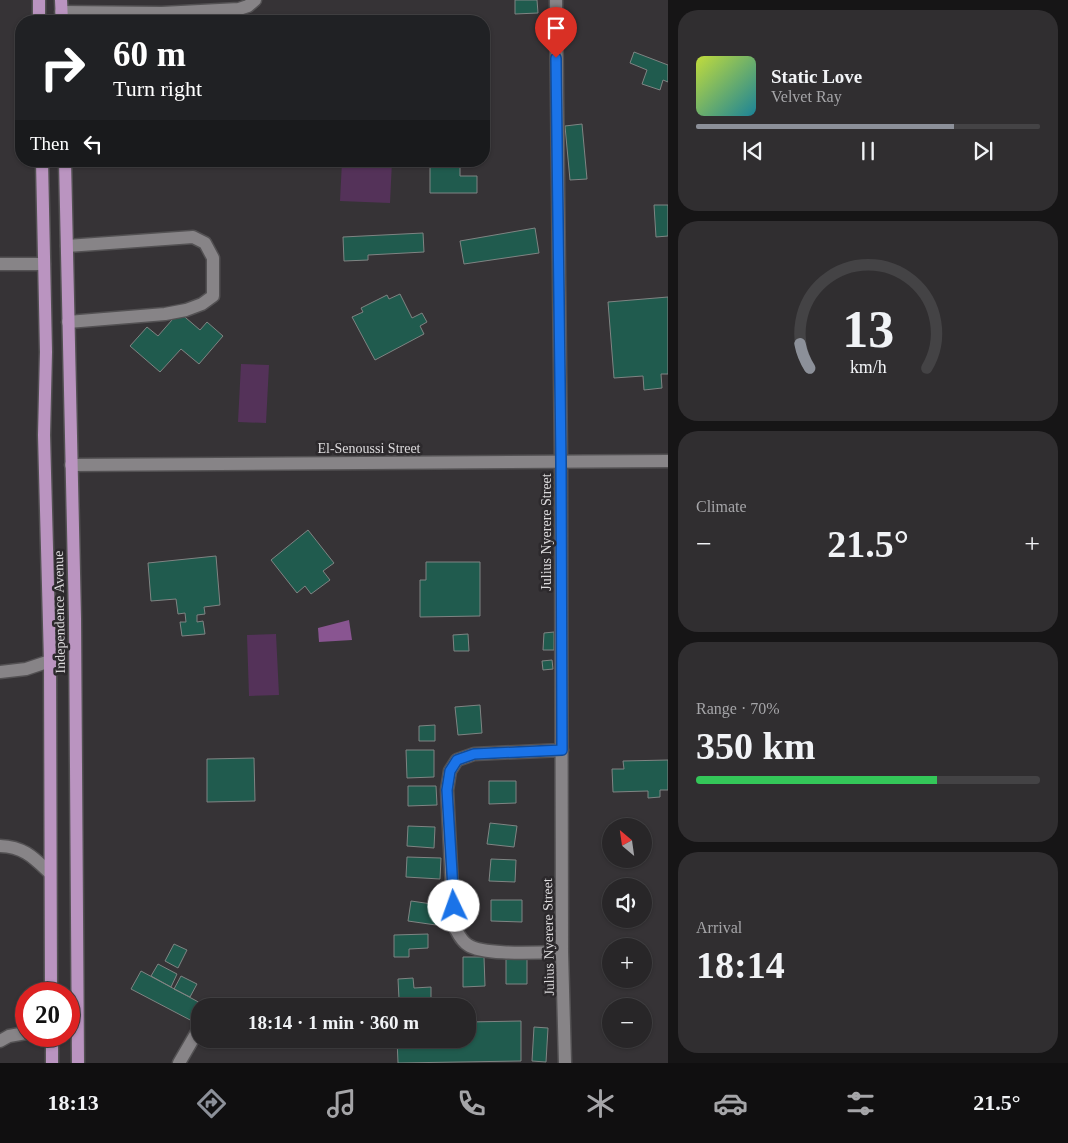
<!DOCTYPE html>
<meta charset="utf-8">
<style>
body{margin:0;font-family:"Times New Roman",serif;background:#302e30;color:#f1f3f6;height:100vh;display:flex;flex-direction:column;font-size:19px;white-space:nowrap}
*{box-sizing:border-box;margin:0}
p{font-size:16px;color:#a5a5a8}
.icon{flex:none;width:28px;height:28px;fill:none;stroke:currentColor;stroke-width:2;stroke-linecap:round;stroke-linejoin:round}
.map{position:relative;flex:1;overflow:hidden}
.sheet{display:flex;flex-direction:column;gap:10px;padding:10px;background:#161516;width:400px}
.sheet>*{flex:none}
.guide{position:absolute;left:15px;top:15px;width:475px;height:152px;border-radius:20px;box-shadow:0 1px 4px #0004,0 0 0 1px #444345;background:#202124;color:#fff;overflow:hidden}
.needle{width:32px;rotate:331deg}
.controls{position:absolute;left:602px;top:818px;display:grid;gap:10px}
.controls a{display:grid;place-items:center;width:50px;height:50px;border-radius:50%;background:#282628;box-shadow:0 1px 4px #0004,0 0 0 1px #444345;font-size:25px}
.speed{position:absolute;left:15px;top:982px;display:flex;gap:10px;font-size:25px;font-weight:700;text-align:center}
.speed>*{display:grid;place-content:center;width:65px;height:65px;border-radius:50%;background:#282628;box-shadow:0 1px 4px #0004,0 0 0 1px #444345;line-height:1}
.speed .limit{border:8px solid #d22;background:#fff;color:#111}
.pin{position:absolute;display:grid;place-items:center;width:42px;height:42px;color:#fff;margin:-51px -21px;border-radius:50% 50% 50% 0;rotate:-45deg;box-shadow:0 0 5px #0007}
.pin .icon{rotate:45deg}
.me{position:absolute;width:55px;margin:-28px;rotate:357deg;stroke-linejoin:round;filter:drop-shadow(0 0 4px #0008)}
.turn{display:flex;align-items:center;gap:18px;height:105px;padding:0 15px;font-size:22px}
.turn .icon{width:65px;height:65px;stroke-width:2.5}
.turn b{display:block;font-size:35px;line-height:42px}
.then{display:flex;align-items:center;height:48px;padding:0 15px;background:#0003;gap:10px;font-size:19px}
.big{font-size:38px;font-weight:600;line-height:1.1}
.sheet .tile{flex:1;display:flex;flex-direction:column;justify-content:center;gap:8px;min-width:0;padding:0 18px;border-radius:20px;background:#302e30}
.sheet .dial{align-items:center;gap:0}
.dial svg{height:130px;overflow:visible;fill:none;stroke:#444345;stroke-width:7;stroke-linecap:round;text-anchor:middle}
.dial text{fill:#f1f3f6;stroke:none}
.song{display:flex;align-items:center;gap:15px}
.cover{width:60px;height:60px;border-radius:8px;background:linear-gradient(135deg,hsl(70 70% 55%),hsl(190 70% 35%))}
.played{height:5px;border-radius:2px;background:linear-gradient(90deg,#8c9099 75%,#444345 75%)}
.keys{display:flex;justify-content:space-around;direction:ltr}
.heat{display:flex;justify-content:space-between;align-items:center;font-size:28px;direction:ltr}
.charge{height:8px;border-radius:4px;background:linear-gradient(90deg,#34c759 70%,#444345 0)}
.trip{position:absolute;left:191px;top:998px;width:285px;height:50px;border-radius:20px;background:#282628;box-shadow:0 1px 4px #0004,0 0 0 1px #444345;font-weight:600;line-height:50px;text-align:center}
.tabs{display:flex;height:80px;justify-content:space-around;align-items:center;background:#100f10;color:#a5a5a8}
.tabs .icon{width:35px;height:35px}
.tabs .current{color:#8c9099}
.tabs b{font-size:22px;color:#f1f3f6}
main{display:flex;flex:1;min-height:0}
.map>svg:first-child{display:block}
.green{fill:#543259}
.water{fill:#895591}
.building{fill:#205b4e;stroke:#7f8483}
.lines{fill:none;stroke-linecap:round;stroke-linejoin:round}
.minor-casing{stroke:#535153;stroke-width:15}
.major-casing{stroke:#535153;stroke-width:15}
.minor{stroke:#878487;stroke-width:12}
.major{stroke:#ba94c0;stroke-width:12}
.route-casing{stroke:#114b97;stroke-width:12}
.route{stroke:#1a73e8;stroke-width:9}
.labels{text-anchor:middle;stroke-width:5;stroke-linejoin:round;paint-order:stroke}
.street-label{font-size:14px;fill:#dddbdd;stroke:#2c292c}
</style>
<main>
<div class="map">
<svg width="668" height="1063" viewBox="0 0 668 1063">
<rect width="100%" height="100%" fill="#363336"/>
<!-- green -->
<path class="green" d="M342 161H392L390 203 340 201Z
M241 364 269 365 266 423 238 422Z
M276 634 279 695 249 696 247 635Z"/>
<!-- water -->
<path class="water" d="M349 620 352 640 319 642 318 628Z"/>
<!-- building -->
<path class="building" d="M515 0H537L538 13 515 14Z
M484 32 486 52H484Z
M634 52 668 65V82L663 80 660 90 642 84 647 70 630 63Z
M582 124 587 179 570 180 565 126Z
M430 161H460V176H477V193H430Z
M654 205H668V236L656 237Z
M535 228 539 253 464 264 460 241Z
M423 233 424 252 368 255V260L344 261 343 237Z
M400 294 412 318 422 313 427 322 420 326 424 334 375 360 352 317 363 312 361 308 387 295 389 299Z
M668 297V374H661L662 388 644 390 643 376 614 378 608 302Z
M179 312 200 330 207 322 223 336 199 364 181 349 160 372 130 346 147 327 158 336Z
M308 530 334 563 323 571 330 580 311 594 305 586 297 593 271 560Z
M216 556 220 605 204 607 205 614 197 615V622L203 621 205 634 182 636 180 622H186L185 613 178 614 176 599 151 601 148 563Z
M426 562H480V616L420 617V580H426Z
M554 632V650H543L544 633Z
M468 634 469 651H454L453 635Z
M552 660 553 669 543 670 542 661Z
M480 705 482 733 458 735 455 707Z
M435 725V741H419V726Z
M406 750H434V777L407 778Z
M254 758 255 801 207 802V759Z
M668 760V790H660V797L648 798V791L613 792 612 769H624L623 761Z
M489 781H516V803L489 804Z
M408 786H436L437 805 408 806Z
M490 823 517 826 514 847 487 844Z
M408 826 435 827 434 848 407 846Z
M407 857 441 858 440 879 406 877Z
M491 859 516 860 515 882 489 881Z
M491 900H522V922L491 921Z
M411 901 439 905 436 925 408 921Z
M428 934V948L409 949V957H394V935Z
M174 944 187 950 178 968 165 961Z
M463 957H484L485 986 463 987Z
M506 957H527V984H506Z
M158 964 177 974 171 987 151 976Z
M141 971 204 1005 200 1006V1012L194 1022 131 989Z
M181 976 197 984 190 997 174 989Z
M413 978 414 988 431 987V999H399L398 979Z
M521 1021V1061L398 1063 397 1039H468V1022Z
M534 1027 548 1028 546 1062 532 1061Z"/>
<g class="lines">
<defs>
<path id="minor" d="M556 0 561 462 562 952 565 1063
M61 12 162 13 239 9 248 6 255 0
M67 246 193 237 205 243 213 258V296L202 304 186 310 165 314 68 322
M0 264H44
M71 465 668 461
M0 672 26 669 50 661
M562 750 474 754 457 760 450 771 447 790 454 926C458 933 461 941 468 945 484 956 541 952 562 952
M0 846C24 847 33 857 50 873
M0 1041 9 1036 26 1033
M179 1063 197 1032"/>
<path id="major" d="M39 0V21
M61 0 62 21
M42 161 46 352 44 435 50 661 51 994
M65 161 75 619 78 1063
M52 1036V1063"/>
</defs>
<!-- minor casing -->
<use href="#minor" class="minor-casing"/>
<!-- major casing -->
<use href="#major" class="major-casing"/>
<!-- minor -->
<use href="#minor" class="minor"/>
<!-- major -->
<use href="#major" class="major"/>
</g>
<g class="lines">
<defs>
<path id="route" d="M454 906 447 790 450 771 457 760 474 754 562 750 561 462 556 58"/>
</defs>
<!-- route casing -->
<use href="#route" class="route-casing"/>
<!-- route -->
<use href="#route" class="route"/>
</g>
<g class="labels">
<!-- street labels -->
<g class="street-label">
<text x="369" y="453">El-Senoussi Street</text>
<text transform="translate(546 532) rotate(-90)" y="5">Julius Nyerere Street</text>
<text transform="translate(59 612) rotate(-91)" y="5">Independence Avenue</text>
<text transform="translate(548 937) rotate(-91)" y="5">Julius Nyerere Street</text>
</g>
</g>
</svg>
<div class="controls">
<a><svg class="needle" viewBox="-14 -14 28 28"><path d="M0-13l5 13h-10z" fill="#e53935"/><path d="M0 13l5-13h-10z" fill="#a5a5a8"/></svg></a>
<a><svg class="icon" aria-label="sound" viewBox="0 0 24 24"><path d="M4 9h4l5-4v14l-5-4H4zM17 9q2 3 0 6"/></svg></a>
<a>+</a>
<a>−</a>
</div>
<div class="speed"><div class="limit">20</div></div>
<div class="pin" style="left:556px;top:58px;background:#d93025"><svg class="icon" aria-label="arrive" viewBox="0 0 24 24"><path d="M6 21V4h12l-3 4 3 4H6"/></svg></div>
<svg class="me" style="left:454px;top:906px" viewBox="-20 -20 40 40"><circle r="19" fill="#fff"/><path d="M0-13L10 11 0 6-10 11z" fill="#1a73e8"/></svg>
<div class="trip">18:14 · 1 min · 360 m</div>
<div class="guide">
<div class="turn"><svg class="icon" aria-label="right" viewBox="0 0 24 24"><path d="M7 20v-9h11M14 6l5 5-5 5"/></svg><div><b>60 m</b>Turn right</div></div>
<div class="then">Then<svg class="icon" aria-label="left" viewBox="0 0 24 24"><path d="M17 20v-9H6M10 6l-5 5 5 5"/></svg></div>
</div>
</div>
<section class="sheet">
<div class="tile">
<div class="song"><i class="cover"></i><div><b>Static Love</b><p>Velvet Ray</p></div></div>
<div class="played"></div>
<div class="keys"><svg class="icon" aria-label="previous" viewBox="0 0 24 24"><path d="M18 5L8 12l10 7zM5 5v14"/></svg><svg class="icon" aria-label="pause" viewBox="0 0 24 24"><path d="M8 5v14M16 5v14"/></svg><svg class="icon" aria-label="next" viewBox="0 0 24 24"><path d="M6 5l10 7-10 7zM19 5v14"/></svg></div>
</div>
<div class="tile dial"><svg viewBox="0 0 100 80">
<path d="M14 69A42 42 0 1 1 86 69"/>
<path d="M14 69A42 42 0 0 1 8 54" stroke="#8c9099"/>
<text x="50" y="56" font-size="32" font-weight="700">13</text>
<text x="50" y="72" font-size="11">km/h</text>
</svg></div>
<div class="tile"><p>Climate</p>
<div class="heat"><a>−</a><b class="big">21.5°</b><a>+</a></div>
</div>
<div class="tile"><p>Range · 70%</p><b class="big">350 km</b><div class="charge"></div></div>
<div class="tile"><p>Arrival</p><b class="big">18:14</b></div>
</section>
</main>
<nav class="tabs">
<b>18:13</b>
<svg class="icon current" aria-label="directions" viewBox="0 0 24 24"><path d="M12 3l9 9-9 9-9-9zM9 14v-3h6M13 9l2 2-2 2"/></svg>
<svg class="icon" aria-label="music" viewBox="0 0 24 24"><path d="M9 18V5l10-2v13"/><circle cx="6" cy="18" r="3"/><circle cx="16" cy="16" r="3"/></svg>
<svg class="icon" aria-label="phone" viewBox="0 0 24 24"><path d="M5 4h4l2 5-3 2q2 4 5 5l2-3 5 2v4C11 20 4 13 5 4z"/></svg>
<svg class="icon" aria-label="climate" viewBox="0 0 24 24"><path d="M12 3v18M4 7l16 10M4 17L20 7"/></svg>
<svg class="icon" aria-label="car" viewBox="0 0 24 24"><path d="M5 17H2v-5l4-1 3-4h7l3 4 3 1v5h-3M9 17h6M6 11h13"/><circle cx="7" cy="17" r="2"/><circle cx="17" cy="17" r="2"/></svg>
<svg class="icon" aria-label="filters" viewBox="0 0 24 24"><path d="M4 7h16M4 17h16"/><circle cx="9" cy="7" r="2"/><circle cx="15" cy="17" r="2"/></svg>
<b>21.5°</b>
</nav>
